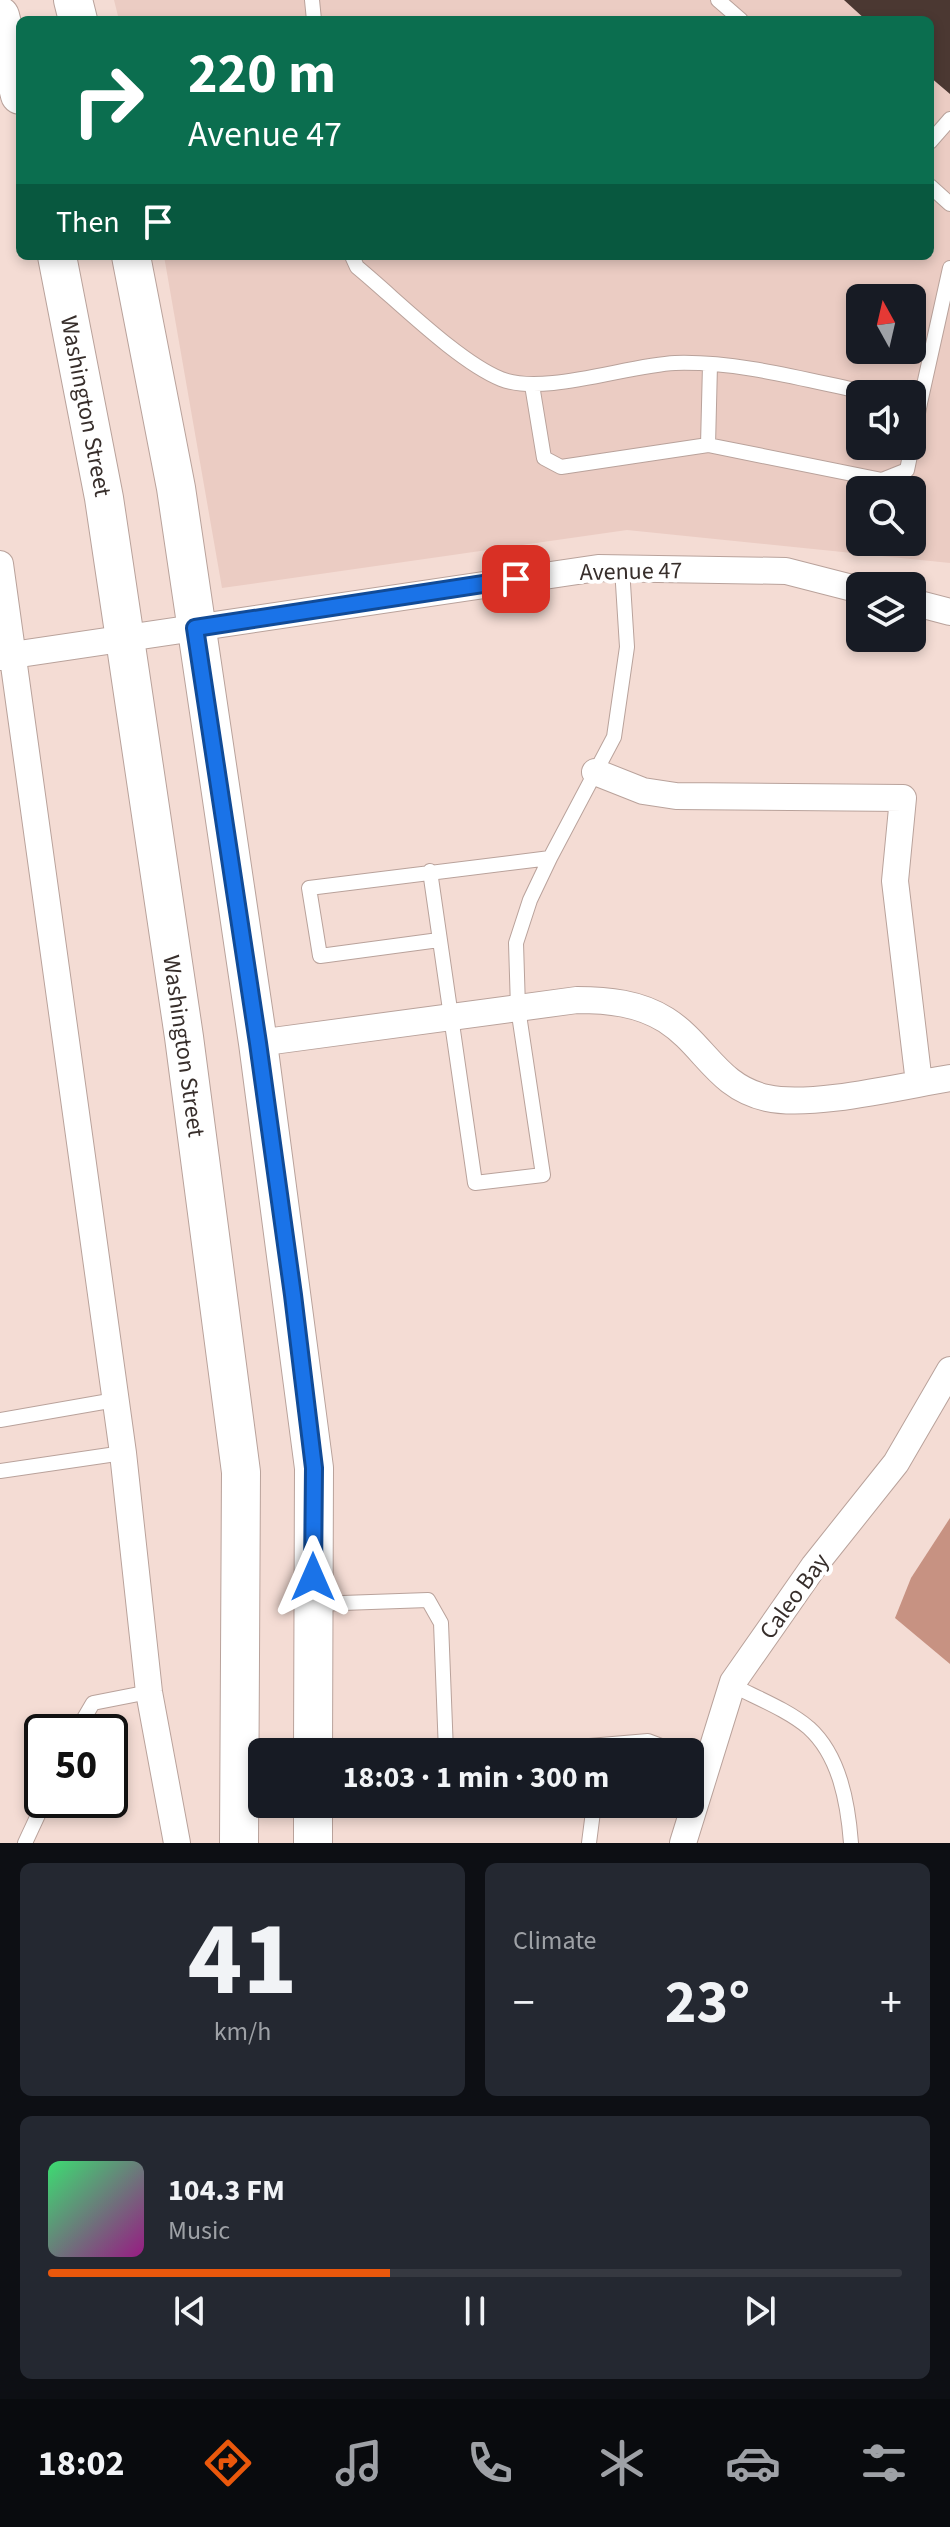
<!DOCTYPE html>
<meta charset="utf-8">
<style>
body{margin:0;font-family:"Source Sans 3",sans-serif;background:#242831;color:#f1f3f6;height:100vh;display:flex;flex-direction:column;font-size:30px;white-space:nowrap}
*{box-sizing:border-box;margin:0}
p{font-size:26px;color:#9ea1a6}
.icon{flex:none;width:44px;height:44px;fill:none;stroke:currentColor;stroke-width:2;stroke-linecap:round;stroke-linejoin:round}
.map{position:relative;height:1843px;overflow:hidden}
.details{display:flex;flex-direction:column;gap:20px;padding:20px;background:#0d0f14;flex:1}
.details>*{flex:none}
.hud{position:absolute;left:16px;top:16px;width:918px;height:244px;border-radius:12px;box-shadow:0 4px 12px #0003;background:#0b6e4f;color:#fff;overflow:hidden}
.needle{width:52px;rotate:352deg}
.buttons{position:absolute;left:846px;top:284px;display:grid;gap:16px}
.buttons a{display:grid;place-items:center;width:80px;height:80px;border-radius:12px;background:#171b24;box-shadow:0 4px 12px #0003;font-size:40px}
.speed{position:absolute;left:24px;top:1714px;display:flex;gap:16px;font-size:40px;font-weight:700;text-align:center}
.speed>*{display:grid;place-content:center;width:104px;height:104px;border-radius:50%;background:#171b24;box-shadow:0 4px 12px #0003;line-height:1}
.speed .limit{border:4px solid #111;border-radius:12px;background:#fff;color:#111}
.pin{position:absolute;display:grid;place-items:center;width:68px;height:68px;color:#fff;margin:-34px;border-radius:16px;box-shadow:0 4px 12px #0006}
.me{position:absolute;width:88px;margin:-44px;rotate:0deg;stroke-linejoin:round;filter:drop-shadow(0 0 6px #0008)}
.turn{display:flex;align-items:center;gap:28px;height:168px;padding:0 40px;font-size:36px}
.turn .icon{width:104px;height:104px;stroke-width:2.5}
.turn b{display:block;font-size:56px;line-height:68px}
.then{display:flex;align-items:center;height:76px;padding:0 40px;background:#0003;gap:16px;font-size:30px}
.big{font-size:60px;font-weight:700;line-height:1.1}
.details .tile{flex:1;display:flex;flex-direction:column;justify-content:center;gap:12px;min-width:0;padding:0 28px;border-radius:12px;background:#242831}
.details .dial{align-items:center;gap:0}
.dial b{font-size:104px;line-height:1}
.song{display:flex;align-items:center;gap:24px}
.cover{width:96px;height:96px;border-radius:12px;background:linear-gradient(135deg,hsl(140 70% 55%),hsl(310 70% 35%))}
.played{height:8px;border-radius:4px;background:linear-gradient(90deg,#ea580c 40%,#363941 40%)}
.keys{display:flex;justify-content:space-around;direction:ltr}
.heat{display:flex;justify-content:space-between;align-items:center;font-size:44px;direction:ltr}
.details .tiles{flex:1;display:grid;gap:20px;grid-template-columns:1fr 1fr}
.tile:last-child{grid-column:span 2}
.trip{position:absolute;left:248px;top:1738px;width:456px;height:80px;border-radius:12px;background:#171b24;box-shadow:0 4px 12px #0003;font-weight:700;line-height:80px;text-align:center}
.menu{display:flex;height:128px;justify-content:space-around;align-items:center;background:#090b0e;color:#9ea1a6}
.menu .icon{width:56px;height:56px}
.menu .active{color:#ea580c}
.menu b{font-size:36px;color:#f1f3f6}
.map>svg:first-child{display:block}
.built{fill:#ebccc3;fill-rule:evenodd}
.water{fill:#c79282}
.building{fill:#4b3832}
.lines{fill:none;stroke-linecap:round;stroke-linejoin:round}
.service-casing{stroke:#b9a29b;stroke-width:16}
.minor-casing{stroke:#b9a29b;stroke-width:28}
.secondary-casing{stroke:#b9a29b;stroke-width:40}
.service{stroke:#fff;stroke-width:14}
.minor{stroke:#fff;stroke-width:26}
.secondary{stroke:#fff;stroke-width:38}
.route-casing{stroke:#114b97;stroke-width:20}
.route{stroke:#1a73e8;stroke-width:14}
.labels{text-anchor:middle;stroke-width:8;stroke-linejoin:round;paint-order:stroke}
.street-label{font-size:24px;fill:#372e2b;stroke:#fff}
</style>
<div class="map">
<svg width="950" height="1843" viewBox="0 0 950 1843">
<rect width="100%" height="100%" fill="#f4dcd4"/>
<!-- built -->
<path class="built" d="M114 0H950V563L627 530 222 588 164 256H930V20H119ZM860 298H912V350H860ZM860 394H912V446H860ZM860 490H912V542H860Z"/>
<!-- water -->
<path class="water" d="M950 1518V1664L895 1618 911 1578Z"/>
<!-- building -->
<path class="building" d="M844 0H950V94L930 77V20H866Z"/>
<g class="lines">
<defs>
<path id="service" d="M312 0 314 20
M718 0 741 20
M930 142 950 119
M930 186 950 204
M352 256 357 267C396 299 457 361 501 379 544 396 628 365 675 363 741 361 809 381 874 394
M532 385 544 458 561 467 708 445 882 480 907 470 912 446
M912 402 920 403 950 268
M912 444 920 403
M708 445 710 365
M430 871 475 1183 543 1175 518 1008 516 943 530 900 550 858 614 737 627 647 622 568
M439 940 320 956 309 888 550 858
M0 1420 115 1400
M0 1471 123 1453
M314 1604 428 1600 441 1623 446 1752
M732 1685C757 1698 788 1710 809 1728 840 1756 848 1804 851 1843
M76 1732 93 1703 149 1692
M556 1752 566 1748 648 1741 677 1752
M25 1843 45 1800
M589 1843 594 1804"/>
<path id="minor" d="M0 564 123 1453 149 1692 177 1843
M912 602 950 612
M0 657 598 568 786 571 860 590
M595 772 643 791 676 796 903 798 895 881 919 1083
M258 1043 577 1000C608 1000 639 1003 666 1020 705 1045 717 1087 767 1098 811 1108 902 1086 950 1078
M683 1843 733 1682 814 1566 896 1463 950 1370"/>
<path id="secondary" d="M73 0 78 20
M0 16 20 95
M57 256 104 498 125 639 184 1037 241 1472 239 1843
M131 256 176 488 258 1043 314 1468 313 1752
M313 1843V1804"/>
</defs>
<!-- service casing -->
<use href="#service" class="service-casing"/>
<!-- minor casing -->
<use href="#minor" class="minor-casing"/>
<!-- secondary casing -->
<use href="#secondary" class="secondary-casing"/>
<!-- service -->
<use href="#service" class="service"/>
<!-- minor -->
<use href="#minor" class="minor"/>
<!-- secondary -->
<use href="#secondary" class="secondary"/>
</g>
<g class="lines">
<defs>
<path id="route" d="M313 1577 314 1468 293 1295 258 1043 195 628 516 579"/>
</defs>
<!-- route casing -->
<use href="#route" class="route-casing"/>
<!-- route -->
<use href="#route" class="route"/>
</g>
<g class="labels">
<!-- street labels -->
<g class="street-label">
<text transform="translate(86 406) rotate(79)" y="8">Washington Street</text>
<text transform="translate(631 571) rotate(-1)" y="8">Avenue 47</text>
<text transform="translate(184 1046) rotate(82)" y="8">Washington Street</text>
<text transform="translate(794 1596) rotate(-54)" y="8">Caleo Bay</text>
</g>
</g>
</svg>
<div class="buttons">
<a><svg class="needle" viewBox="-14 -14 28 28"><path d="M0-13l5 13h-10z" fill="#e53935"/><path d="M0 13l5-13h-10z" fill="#9ea1a6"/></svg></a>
<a><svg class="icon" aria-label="sound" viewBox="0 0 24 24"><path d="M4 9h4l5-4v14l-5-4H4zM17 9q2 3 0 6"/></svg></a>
<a><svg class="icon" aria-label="search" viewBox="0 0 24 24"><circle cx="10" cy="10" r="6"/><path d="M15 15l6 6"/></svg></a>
<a><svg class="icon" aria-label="layers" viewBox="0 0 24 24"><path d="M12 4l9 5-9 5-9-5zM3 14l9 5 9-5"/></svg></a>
</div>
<div class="speed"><div class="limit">50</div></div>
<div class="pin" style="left:516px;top:579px;background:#d93025"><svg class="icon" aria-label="arrive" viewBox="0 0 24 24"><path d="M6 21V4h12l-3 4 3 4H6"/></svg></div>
<svg class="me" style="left:313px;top:1577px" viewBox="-20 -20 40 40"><path d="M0-17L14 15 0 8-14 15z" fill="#1a73e8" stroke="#fff" stroke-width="4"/></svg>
<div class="trip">18:03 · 1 min · 300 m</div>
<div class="hud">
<div class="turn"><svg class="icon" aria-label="right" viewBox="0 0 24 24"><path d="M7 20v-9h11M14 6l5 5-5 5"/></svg><div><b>220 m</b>Avenue 47</div></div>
<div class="then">Then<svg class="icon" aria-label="arrive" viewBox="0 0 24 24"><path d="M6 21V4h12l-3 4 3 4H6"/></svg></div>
</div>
</div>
<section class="details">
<div class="tiles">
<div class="tile dial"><b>41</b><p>km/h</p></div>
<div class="tile"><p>Climate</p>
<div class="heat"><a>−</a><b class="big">23°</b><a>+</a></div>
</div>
<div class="tile">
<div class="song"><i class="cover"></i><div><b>104.3 FM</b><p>Music</p></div></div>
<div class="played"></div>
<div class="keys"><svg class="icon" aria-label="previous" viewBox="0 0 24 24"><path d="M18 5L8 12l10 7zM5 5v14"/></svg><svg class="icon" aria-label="pause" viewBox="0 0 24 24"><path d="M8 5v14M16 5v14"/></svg><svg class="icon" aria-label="next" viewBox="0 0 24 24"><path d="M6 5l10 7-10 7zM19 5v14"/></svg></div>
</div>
</div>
</section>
<nav class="menu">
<b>18:02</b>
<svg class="icon active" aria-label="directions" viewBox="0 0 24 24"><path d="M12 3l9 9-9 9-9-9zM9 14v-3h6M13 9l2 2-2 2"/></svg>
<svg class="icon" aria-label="music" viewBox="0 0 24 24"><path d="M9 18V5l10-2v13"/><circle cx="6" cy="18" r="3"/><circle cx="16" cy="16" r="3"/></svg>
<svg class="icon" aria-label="phone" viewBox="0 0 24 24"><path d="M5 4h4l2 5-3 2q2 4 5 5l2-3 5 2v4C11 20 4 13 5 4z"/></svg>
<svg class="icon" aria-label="climate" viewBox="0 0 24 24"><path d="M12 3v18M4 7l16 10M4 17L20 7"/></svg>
<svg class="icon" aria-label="car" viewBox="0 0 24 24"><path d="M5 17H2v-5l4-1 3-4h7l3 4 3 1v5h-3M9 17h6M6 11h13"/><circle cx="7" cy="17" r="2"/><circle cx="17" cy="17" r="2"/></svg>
<svg class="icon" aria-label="filters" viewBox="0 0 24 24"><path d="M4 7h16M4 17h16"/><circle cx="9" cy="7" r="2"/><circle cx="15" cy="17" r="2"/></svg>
</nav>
